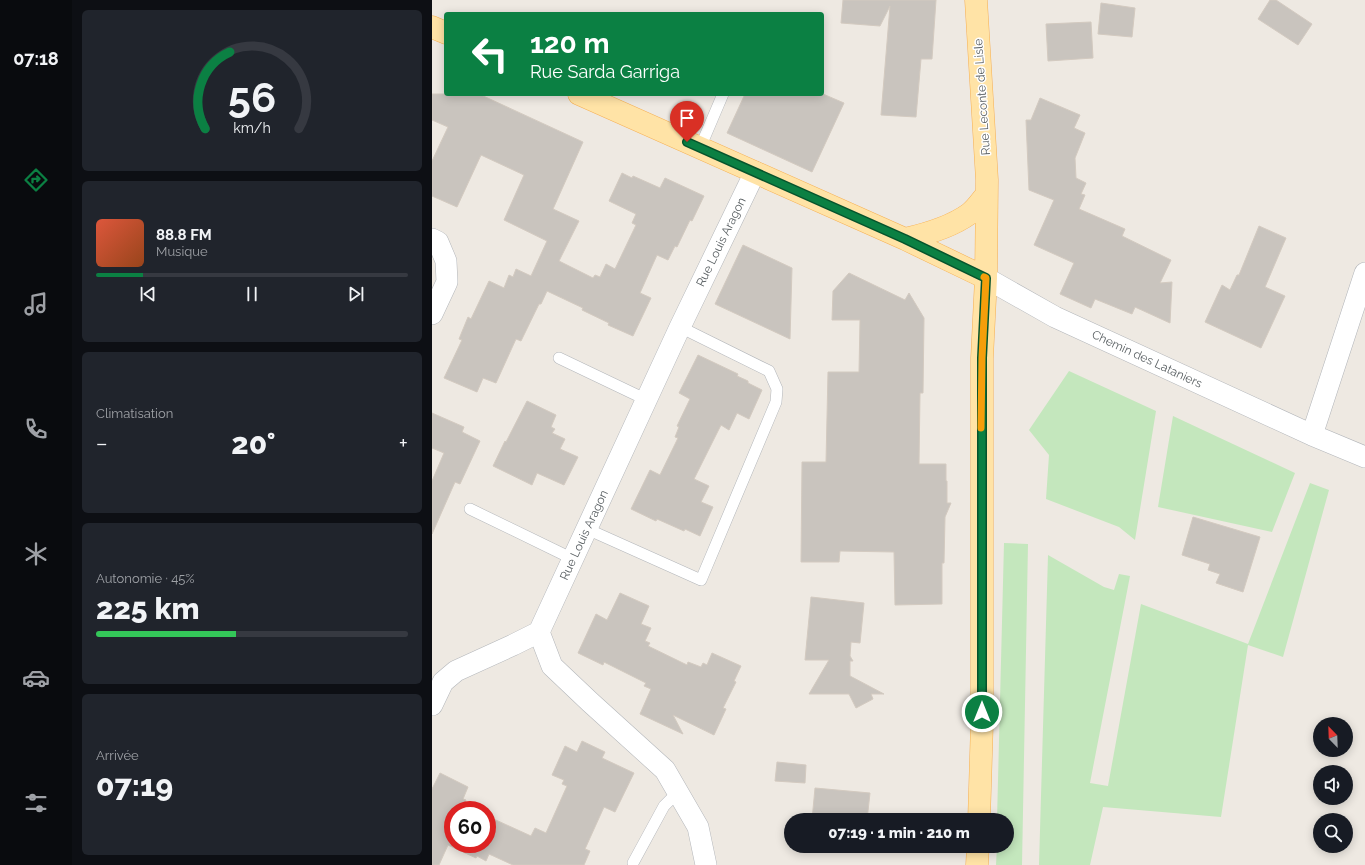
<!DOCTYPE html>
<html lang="fr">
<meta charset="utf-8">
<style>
body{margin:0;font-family:Raleway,sans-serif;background:#20242c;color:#f1f3f6;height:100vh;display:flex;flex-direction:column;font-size:15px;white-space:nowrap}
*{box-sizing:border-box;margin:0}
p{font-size:13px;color:#9ea1a6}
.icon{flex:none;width:22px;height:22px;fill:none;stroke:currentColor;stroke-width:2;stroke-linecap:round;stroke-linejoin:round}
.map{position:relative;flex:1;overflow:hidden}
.drawer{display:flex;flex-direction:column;gap:10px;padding:10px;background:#0d0f14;width:360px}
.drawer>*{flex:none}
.banner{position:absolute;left:12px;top:12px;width:380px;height:84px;border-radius:4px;box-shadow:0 2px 10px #0003;background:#0b8043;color:#fff;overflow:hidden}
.needle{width:26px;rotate:337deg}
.controls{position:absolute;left:881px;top:717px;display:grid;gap:8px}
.controls a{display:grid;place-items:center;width:40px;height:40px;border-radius:50%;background:#171b24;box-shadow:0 2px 10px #0003;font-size:20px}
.speed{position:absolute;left:12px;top:801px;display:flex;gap:8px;font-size:20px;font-weight:700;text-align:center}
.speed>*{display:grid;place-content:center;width:52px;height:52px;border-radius:50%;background:#171b24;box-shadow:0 2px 10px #0003;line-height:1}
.speed .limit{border:6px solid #d22;background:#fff;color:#111}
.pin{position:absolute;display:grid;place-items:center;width:34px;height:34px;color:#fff;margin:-41px -17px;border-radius:50% 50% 50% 0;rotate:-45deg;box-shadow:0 0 4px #0007}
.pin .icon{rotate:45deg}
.me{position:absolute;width:44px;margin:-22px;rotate:0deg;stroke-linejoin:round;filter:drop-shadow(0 0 3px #0008)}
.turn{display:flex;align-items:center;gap:14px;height:84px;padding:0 20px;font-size:18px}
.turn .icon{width:52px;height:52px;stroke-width:2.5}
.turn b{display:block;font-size:28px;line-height:34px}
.big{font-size:30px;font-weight:800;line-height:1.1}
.drawer .card{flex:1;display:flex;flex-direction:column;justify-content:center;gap:6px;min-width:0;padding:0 14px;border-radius:6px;background:#20242c}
.drawer .dial{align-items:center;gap:0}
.dial svg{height:104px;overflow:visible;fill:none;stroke:#363941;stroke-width:7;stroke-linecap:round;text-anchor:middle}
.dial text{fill:#f1f3f6;stroke:none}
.song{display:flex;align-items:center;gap:12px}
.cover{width:48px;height:48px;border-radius:6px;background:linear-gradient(135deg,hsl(10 70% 55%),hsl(20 70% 35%))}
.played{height:4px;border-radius:2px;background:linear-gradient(90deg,#0b8043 15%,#363941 15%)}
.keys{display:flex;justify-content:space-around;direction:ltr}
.heat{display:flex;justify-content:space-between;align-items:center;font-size:22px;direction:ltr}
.charge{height:6px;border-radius:3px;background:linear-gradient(90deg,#34c759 45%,#363941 0)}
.trip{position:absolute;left:352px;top:813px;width:230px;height:40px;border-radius:20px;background:#171b24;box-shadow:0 2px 10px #0003;font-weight:800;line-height:40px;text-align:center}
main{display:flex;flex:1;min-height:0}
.menu{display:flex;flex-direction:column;width:72px;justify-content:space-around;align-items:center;background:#090b0e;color:#9ea1a6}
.menu .icon{width:28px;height:28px}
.menu .active{color:#0b8043}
.menu b{font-size:18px;color:#f1f3f6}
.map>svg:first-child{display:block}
.green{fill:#c4e7bd}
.building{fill:#c9c4be;stroke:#d3cac0}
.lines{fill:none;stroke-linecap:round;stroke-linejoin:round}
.lane-casing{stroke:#b3b6ba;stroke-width:12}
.street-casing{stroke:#b3b6ba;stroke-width:22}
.primary-casing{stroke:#f6af52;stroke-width:23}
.lane{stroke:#fff;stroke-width:11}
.street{stroke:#fff;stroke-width:21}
.primary{stroke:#ffe3a6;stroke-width:22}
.route-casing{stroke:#07532c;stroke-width:10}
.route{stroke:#0b8043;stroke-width:7}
.slow{stroke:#f59e0b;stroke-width:7}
.labels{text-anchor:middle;stroke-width:3;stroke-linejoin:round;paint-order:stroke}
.street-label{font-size:12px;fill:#5a6063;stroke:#fff}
</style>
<main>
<nav class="menu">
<b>07:18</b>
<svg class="icon active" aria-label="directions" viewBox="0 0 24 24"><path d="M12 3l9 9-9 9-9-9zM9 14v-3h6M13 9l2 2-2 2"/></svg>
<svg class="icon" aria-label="music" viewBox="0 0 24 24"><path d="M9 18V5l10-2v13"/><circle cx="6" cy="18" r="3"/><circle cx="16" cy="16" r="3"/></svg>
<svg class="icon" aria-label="phone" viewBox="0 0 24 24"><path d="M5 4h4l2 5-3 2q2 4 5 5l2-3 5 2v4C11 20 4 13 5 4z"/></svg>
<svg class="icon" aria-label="climate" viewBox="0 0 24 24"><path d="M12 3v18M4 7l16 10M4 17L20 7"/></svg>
<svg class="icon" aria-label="car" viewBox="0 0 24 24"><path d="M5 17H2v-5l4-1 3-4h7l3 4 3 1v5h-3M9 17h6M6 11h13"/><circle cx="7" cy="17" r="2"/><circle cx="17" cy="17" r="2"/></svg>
<svg class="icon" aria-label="filters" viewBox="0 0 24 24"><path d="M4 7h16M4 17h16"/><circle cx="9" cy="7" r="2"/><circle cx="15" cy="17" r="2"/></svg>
</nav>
<section class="drawer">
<div class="card dial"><svg viewBox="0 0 100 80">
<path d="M14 69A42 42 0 1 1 86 69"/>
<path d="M14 69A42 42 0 0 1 33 10" stroke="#0b8043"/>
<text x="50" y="56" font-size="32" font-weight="700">56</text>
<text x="50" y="72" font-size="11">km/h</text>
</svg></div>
<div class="card">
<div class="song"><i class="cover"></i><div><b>88.8 FM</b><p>Musique</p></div></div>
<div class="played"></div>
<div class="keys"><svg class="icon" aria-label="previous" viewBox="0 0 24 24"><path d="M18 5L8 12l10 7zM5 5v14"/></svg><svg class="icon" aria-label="pause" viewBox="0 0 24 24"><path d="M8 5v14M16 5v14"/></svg><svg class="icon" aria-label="next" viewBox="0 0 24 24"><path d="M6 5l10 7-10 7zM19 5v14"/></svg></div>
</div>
<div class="card"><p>Climatisation</p>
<div class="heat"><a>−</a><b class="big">20°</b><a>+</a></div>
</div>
<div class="card"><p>Autonomie · 45%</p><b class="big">225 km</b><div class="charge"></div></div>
<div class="card"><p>Arrivée</p><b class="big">07:19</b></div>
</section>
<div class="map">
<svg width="933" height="865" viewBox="0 0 933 865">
<rect width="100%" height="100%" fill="#eee9e2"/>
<!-- green -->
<path class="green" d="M637 371 724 411 703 540 687 527 614 499 617 455 597 430Z
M741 416 863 473 840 532 726 507Z
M878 483 897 490 851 657 816 645 789 817 671 807 658 865H607L616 555 672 587 682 590 687 574 698 576 658 783 676 786 709 604 816 644Z
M572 543 596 544 590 865H564L565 846H575V820H565Z"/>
<!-- building -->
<path class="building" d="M411 0H504L500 59H489L484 117 449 115 458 6 448 26 409 23Z
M838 0H844L880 24 866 45 826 19Z
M669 3 703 8 700 37 666 34Z
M659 22 661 58 616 61 614 24Z
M0 94H47L151 142 121 209 147 221 127 261 161 278 163 275 168 277 174 264 183 269 204 225 200 223 204 214 177 201 190 173 200 178 201 176 228 188 233 178 272 196 260 221 258 220 245 247 243 246 236 260 225 255 208 293 219 298 201 336 176 325 177 323 150 310 151 308 115 291 109 304H107L89 341 84 339 64 383 51 378 45 392 12 378 30 340 27 339 36 317 39 319 57 281 72 288 77 275 81 277 84 269 99 276 115 241 72 220 92 175 49 155 25 207 0 196V161L16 127 0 120Z
M313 94H391L412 103 380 172 295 133Z
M608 98 648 115 642 128 653 133 643 158 644 178 654 183 649 194 653 195 647 209 693 229 690 236 739 260 728 283 740 282 738 323 703 307 700 314 663 299 659 308 628 294 642 263 602 245 622 200 597 190 594 120H599Z
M827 226 854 238 833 287 853 296 829 348 773 322 790 285 798 290 805 275H807Z
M311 245 360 268 358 339 283 304Z
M417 273 473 300 477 293 492 318 491 393H488L487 464H514V481H515V503H519L513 517 512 563H510V604L463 605 462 552 408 551 407 562H369L370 462H394L396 372H427L428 320H400L401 291Z
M266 355 306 374 305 376 316 381V383L330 390 317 419 305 413 297 430 289 425 262 479 277 486 269 502 281 507 268 536 253 529 252 531 225 519 224 521 199 509 218 470 228 475 246 438 243 437 247 427 245 426 258 399 247 393Z
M95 401 124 415 119 427 123 429 120 433 133 439 128 449 146 457 132 485 105 473 100 485 61 466 73 441 74 442Z
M0 413 32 427 30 432 48 441 28 484 23 482 0 534V481L12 453 0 448Z
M761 517 828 537 811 592 784 583 788 574 776 570 778 564 750 555Z
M188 593 217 606 209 624 219 628 213 641 218 643 216 646 255 665 256 662 269 667 271 663 275 665 280 653 309 666 302 681 304 682 291 708 294 709 282 735 241 715 251 734 208 714 219 689 212 686 214 683 172 662 171 665 146 653 164 614 175 620Z
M379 597 432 603 428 643 419 642 418 656 421 661H418V676L452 694H439L441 699 424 708 417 694H377L397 660H373Z
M150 741 173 752 170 758 202 773 183 812 172 807 153 849 158 851 152 865H81L57 854 54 861 45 856 44 858 16 845 7 865H0V789L8 773 36 787 31 799 34 800 32 805 43 810H21V844H55V816L99 836 103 828 114 833 135 786 130 784 132 780 120 775 133 746 145 752Z
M345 762 374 765 373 783 343 781Z
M383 788 438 793 435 820H380Z"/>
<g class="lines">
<defs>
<path id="lane" d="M268 148 291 94
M127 358 215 400
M38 509 141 559
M155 529 269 580 344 402 345 389 337 371 248 327
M201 863 232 806 246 792"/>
<path id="street" d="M0 239 6 242 14 261 15 282 0 314
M554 278 623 317 880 435 933 457
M880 435 933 273
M0 705 11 682 24 671 81 645 107 632
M274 865 266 827 233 770 158 702 120 666 107 632 248 327 323 172"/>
<path id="primary" d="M544 0 555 180 554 278 550 358V723L547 820
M0 27 14 33
M147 94 473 239 554 278
M473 239C495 234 519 227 537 214 544 209 549 201 554 195
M545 865 546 846"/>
</defs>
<!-- lane casing -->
<use href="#lane" class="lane-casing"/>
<!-- street casing -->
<use href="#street" class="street-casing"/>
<!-- primary casing -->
<use href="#primary" class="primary-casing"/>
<!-- lane -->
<use href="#lane" class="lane"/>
<!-- street -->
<use href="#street" class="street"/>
<!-- primary -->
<use href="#primary" class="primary"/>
</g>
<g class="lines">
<defs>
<path id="route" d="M255 142 473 239 554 278 550 358V712"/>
</defs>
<!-- route casing -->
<use href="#route" class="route-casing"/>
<!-- route -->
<use href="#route" class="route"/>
<!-- slow -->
<path class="slow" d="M549 428 550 358 554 278 552 277"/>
</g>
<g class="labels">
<!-- street labels -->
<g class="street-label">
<text transform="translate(550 97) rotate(-94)" y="4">Rue Leconte de Lisle</text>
<text transform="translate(289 242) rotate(-64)" y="4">Rue Louis Aragon</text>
<text transform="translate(715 359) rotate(25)" y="4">Chemin des Lataniers</text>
<text transform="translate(152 535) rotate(-65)" y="4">Rue Louis Aragon</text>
</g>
</g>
</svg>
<div class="controls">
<a><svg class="needle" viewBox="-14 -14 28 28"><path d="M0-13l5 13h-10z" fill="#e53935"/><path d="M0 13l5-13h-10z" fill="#9ea1a6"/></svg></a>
<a><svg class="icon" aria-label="sound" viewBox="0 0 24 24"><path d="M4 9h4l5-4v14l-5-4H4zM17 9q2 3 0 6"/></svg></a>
<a><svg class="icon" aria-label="search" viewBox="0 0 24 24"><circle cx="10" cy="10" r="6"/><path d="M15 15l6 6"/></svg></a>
</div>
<div class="speed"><div class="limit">60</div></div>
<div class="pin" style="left:255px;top:142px;background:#d93025"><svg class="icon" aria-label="arrive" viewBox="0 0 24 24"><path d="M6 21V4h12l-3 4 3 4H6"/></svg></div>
<svg class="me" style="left:550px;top:712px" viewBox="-20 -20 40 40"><circle r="17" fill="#0b8043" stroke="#fff" stroke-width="3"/><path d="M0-11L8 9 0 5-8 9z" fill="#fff"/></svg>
<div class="trip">07:19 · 1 min · 210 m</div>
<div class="banner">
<div class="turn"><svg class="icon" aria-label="left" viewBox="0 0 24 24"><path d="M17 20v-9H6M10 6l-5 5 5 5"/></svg><div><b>120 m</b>Rue Sarda Garriga</div></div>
</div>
</div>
</main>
